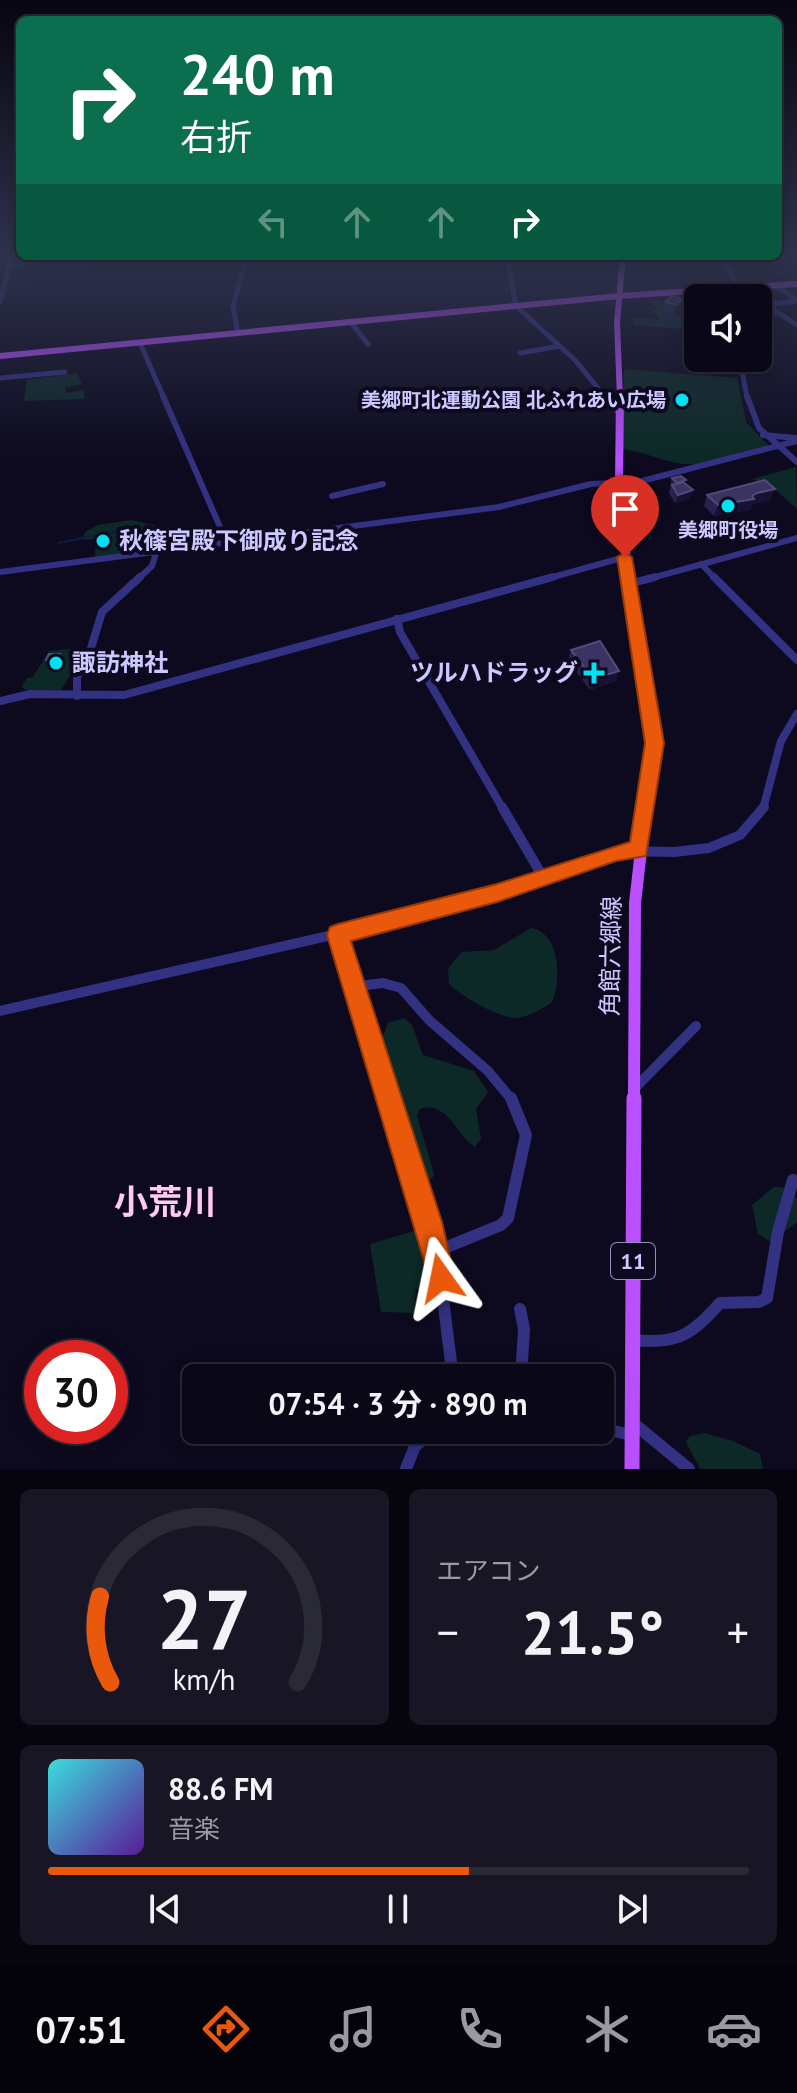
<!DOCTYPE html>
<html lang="ja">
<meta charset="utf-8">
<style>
body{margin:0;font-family:"PT Sans","Noto Sans JP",sans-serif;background:#181624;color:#f1f3f6;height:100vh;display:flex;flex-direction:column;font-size:30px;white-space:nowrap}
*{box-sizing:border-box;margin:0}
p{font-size:26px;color:#999aa1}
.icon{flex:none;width:44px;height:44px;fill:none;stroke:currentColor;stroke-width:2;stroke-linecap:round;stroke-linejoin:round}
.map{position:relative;height:1469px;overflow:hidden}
.side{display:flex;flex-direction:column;gap:20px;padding:20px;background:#06040d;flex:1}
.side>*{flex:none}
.guide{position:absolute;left:16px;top:16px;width:766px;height:244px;border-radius:12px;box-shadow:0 4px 20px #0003,0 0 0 2px #2a2936;background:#0b6e4f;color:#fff;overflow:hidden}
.fabs{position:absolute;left:684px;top:284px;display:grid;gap:16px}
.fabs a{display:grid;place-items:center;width:88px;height:88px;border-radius:12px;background:#0a0817;box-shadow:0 4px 20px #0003,0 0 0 2px #2a2936;font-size:40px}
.speed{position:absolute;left:24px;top:1340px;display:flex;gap:16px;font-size:40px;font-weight:700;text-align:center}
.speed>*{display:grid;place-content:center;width:104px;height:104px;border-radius:50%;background:#0a0817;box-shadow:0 4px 20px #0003,0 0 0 2px #2a2936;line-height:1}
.speed .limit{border:12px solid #d22;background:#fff;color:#111}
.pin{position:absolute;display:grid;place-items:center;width:68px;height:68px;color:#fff;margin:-82px -34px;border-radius:50% 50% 50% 0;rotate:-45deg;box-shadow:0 0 8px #0007}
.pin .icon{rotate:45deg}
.me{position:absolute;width:88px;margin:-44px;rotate:348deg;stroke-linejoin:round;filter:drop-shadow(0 0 6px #0008)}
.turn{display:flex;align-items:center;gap:28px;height:168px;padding:0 32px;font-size:36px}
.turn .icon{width:104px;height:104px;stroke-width:2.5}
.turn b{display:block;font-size:56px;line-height:68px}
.lanes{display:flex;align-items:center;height:76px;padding:0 32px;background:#0003;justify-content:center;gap:40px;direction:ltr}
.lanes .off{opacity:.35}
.big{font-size:60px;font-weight:700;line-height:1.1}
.side .tile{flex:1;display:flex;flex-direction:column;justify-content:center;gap:12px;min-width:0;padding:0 28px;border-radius:12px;background:#181624}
.side .dial{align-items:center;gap:0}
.dial svg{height:208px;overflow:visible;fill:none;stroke:#2a2936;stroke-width:7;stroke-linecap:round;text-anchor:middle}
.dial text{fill:#f1f3f6;stroke:none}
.song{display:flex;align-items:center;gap:24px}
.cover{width:96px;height:96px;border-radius:12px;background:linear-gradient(135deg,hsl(180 70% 55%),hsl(270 70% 35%))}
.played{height:8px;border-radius:4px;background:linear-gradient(90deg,#ea580c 60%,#2a2936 60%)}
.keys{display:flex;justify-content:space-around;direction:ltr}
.heat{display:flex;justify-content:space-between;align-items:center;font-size:44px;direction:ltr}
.side .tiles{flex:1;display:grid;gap:20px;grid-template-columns:1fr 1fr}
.tile:last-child{grid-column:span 2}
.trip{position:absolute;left:182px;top:1364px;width:432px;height:80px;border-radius:12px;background:#0a0817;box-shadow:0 4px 20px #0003,0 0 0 2px #2a2936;font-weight:700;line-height:80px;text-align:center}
.tab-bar{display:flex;height:128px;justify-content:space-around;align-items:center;background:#040309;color:#999aa1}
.tab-bar .icon{width:56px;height:56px}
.tab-bar .on{color:#ea580c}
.tab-bar b{font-size:36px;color:#f1f3f6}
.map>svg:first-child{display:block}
.green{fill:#0d2927}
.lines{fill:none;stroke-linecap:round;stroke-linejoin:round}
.stream{stroke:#071e41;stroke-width:2}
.minor-far4{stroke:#323182;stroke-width:5}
.minor-far3{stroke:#323182;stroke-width:6}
.minor-far2{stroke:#323182;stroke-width:8}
.minor-far1{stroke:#323182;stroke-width:10}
.minor{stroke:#323182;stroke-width:12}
.major-far4{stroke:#b94fff;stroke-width:6}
.major-far3{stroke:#b94fff;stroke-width:8}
.major-far2{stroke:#b94fff;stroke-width:10}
.major-far1{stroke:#b94fff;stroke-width:12}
.major{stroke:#b94fff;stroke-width:15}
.wall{fill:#29224e}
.shaded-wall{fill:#171133}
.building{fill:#3b3361;stroke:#524b7a;stroke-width:2}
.route{fill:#ea580c;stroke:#983908;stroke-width:2}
.poi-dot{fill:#00e1f3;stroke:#0d0a1f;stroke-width:3}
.labels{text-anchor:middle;stroke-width:8;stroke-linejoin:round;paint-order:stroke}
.far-poi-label{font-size:20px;font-weight:bold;fill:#cdc8ff;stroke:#0d0a1f;text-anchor:end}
.shield{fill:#0d0a1f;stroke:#938fbc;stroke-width:2}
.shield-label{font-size:22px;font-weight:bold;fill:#cdc8ff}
.poi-label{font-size:24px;font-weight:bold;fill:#cdc8ff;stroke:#0d0a1f;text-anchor:start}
.street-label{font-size:24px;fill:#cdc8ff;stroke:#0d0a1f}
.near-quarter-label{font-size:34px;font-weight:bold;fill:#ffcaed;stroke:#0d0a1f}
</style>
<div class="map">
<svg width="797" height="1469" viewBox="0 0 797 1469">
<rect width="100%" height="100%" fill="#0d0a1f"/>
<!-- green -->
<path class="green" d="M658 300 668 306 663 313 685 315 695 330 634 325V318L660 319 652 310 658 309 650 301Z
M624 369 737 378 746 422 769 446C742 453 711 467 683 464 661 461 643 451 622 449Z
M77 373 82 384 65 387 66 393 83 390 85 399 24 401 27 380Z
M796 467 797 509 771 486 752 479Z
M131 520 163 527 164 534 129 554 95 557 96 539 83 540 85 532 98 525Z
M75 648 84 653 61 690H25L22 686 27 678 33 677 49 651Z
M531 928C561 933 561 981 552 1002 542 1009 529 1017 517 1018 500 1019 461 996 449 984L448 968 462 952 494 950Z
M404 1018 412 1025 423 1055 474 1071 488 1092 476 1109 481 1139 475 1147C457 1137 448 1100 420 1109L417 1116 434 1174 432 1179 426 1180 417 1171 378 1048 388 1023Z
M774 1187 786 1188 797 1199V1222L771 1242 758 1234 752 1205Z
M424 1228 440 1294 416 1289 414 1313 381 1312 370 1244Z
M704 1433 733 1441 760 1454 763 1469H700L686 1442 690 1436Z"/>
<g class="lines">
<!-- stream -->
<path class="stream" d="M58 543 128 529"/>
<!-- minor-far4 -->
<path class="minor-far4" d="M507 256 516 306 575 360 606 398
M720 256 739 288 755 298
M164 263 167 256
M10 264 84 263
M778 287 797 300
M692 291 699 298
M758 300 797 325
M0 302 12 254
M767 305 797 301
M758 315 777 312
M351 323 368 344
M238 334 233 306 247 256
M140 343 164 398
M520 353 560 346
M740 358 747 398
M0 378 65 372"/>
<!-- minor-far3 -->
<path class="minor-far3" d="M163 396 227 543
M605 396 619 413
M747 396 759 428 797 462
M763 435 797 438
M332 496 383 484
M701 564 716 579
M0 572 499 507 591 484 638 482 797 441
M138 579 152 566 156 553
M546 579 625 557
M648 579 797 538"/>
<!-- minor-far2 -->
<path class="minor-far2" d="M714 577 797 660
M629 584 655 577
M397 619 400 632 503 809
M77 696V677L88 658 102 612 140 577
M0 701 30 694 124 695 553 577
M763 809 781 741 797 714"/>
<!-- minor-far1 -->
<path class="minor-far1" d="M502 807 543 877
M338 935 390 1100
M352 987 383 983 401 988 429 1020 488 1071 512 1100
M0 1011 372 926 511 888 621 851 674 852 709 848 740 835 764 807
M635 1088 696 1026"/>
<!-- minor -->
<path class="minor" d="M389 1098 437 1251 453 1378
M437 1251 501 1225 508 1218 526 1135 511 1098
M520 1309 524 1329 521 1378
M633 1340C677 1345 691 1335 720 1303L759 1302 767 1298 778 1232 793 1180
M632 1422 689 1469
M600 1428 632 1435
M321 1434 354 1430
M406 1469 415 1446 435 1430"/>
<!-- major-far4 -->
<path class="major-far4" d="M0 356 619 296 797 284
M620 398 617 322 623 256"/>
<!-- major-far3 -->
<path class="major-far3" d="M620 396 619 484 629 579"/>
<!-- major-far2 -->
<path class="major-far2" d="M628 577 653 716 654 743 646 809"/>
<!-- major-far1 -->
<path class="major-far1" d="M634 1100 635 903 646 807"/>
<!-- major -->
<path class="major" d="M632 1469 634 1098"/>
</g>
<!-- wall -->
<path class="wall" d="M683 299 680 309 673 315 663 312 665 302Z
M698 302V326L696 327 682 313 684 304Z
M672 478 685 483 690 499 675 503 669 493Z
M707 495 770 500 753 504 750 510 714 516 704 506Z
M630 501 654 513 653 518 639 523 628 507Z
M571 650 616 681 590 690 568 661Z
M62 659 59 666H49L46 660Z"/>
<!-- shaded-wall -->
<path class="shaded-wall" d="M683 299 680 309 673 315 676 305Z
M775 489 770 500 753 504 750 510 714 516 718 505 752 496 757 493Z
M693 490 690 499 675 503 678 495Z
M654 513 653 518 639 523 641 518Z
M60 654 62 659 59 666 57 661Z
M619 671 616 681 590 690 593 679Z"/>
<!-- building -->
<path class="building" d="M672 296 683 299 676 305 665 302Z
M690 298 698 302V316L684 304Z
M681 476 686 480 677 483 672 478Z
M765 480 775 489 757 493 752 496 754 499 718 505 707 495Z
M683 482 693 490 678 495 672 485Z
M640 499 654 513 641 518 630 501Z
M600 641 619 671 593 679 571 650Z
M49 654H60L57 661 46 660Z"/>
<!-- sky -->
<linearGradient id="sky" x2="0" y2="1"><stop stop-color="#070611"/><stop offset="0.55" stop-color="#2f334d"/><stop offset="1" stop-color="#2f334d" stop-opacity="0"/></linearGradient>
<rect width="797" height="460" fill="url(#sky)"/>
<!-- route -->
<path class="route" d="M625 552 632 557 664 743 646 856 616 861 497 902 351 941 442 1222 455 1278 451 1288 441 1292 432 1288 327 935 330 927 338 924 497 884 630 842 645 743 617 557Z"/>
<!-- markers -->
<g class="poi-dot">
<circle cx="682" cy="400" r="8"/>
<circle cx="728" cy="506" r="8"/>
<circle cx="103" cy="541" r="8"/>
<circle cx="56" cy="663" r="8"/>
<path d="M590 661h8v8h8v8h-8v8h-8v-8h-8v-8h8z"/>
</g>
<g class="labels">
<!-- far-poi labels -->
<g class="far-poi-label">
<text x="666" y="407">美郷町北運動公園 北ふれあい広場</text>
<text x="728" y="537" text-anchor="middle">美郷町役場</text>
</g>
<!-- shield labels -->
<rect class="shield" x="611" y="1243" width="44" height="36" rx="6"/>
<g class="shield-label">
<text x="633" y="1269">11</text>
</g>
<!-- poi labels -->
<g class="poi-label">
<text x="119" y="549">秋篠宮殿下御成り記念</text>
<text x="72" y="671">諏訪神社</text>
<text x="578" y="681" text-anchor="end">ツルハドラッグ</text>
</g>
<!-- street labels -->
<g class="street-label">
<text transform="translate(611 956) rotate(-89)" y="8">角館六郷線</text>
</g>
<!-- near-quarter labels -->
<g class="near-quarter-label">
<text x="165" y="1214">小荒川</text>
</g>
</g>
</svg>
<div class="fabs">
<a><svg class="icon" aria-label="sound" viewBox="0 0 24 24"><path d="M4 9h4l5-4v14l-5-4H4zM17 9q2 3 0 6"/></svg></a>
</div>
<div class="speed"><div class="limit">30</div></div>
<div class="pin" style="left:625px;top:557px;background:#d93025"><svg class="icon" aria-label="arrive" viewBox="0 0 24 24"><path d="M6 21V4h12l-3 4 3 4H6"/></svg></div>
<svg class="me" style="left:441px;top:1278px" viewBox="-20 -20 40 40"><path d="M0-17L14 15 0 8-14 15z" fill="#ea580c" stroke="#fff" stroke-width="4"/></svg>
<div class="trip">07:54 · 3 分 · 890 m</div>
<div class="guide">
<div class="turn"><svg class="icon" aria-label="right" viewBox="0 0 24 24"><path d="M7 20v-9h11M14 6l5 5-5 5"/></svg><div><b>240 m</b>右折</div></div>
<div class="lanes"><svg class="icon off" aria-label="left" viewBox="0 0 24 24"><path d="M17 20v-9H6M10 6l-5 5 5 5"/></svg><svg class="icon off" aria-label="ahead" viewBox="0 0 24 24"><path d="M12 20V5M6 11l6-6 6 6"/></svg><svg class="icon off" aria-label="ahead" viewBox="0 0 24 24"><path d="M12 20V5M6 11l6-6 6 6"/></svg><svg class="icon" aria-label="right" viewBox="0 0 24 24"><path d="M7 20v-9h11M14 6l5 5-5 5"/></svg></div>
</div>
</div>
<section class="side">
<div class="tiles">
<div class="tile dial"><svg viewBox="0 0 100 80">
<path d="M14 69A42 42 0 1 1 86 69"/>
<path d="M14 69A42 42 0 0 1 10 36" stroke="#ea580c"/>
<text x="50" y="56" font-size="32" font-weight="700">27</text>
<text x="50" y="72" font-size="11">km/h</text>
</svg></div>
<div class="tile"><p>エアコン</p>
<div class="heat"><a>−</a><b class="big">21.5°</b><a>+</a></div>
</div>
<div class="tile">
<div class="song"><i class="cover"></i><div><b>88.6 FM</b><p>音楽</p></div></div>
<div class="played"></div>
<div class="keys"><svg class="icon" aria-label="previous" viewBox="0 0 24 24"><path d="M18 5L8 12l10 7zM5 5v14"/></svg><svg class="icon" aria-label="pause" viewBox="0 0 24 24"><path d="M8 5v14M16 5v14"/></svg><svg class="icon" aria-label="next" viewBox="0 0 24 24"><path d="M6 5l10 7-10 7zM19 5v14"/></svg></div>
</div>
</div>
</section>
<nav class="tab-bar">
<b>07:51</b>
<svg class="icon on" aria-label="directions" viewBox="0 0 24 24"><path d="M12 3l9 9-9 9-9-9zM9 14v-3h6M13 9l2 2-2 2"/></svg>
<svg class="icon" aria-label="music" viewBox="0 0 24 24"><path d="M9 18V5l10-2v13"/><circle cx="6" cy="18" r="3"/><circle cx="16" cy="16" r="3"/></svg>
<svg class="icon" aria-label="phone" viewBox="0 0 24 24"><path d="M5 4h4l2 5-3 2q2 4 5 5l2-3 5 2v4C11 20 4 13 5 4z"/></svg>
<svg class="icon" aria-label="climate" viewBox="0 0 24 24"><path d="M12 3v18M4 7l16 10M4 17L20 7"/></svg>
<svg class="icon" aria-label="car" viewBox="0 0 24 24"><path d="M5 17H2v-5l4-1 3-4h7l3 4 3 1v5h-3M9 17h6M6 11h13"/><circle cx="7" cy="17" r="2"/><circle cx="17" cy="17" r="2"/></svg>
</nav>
